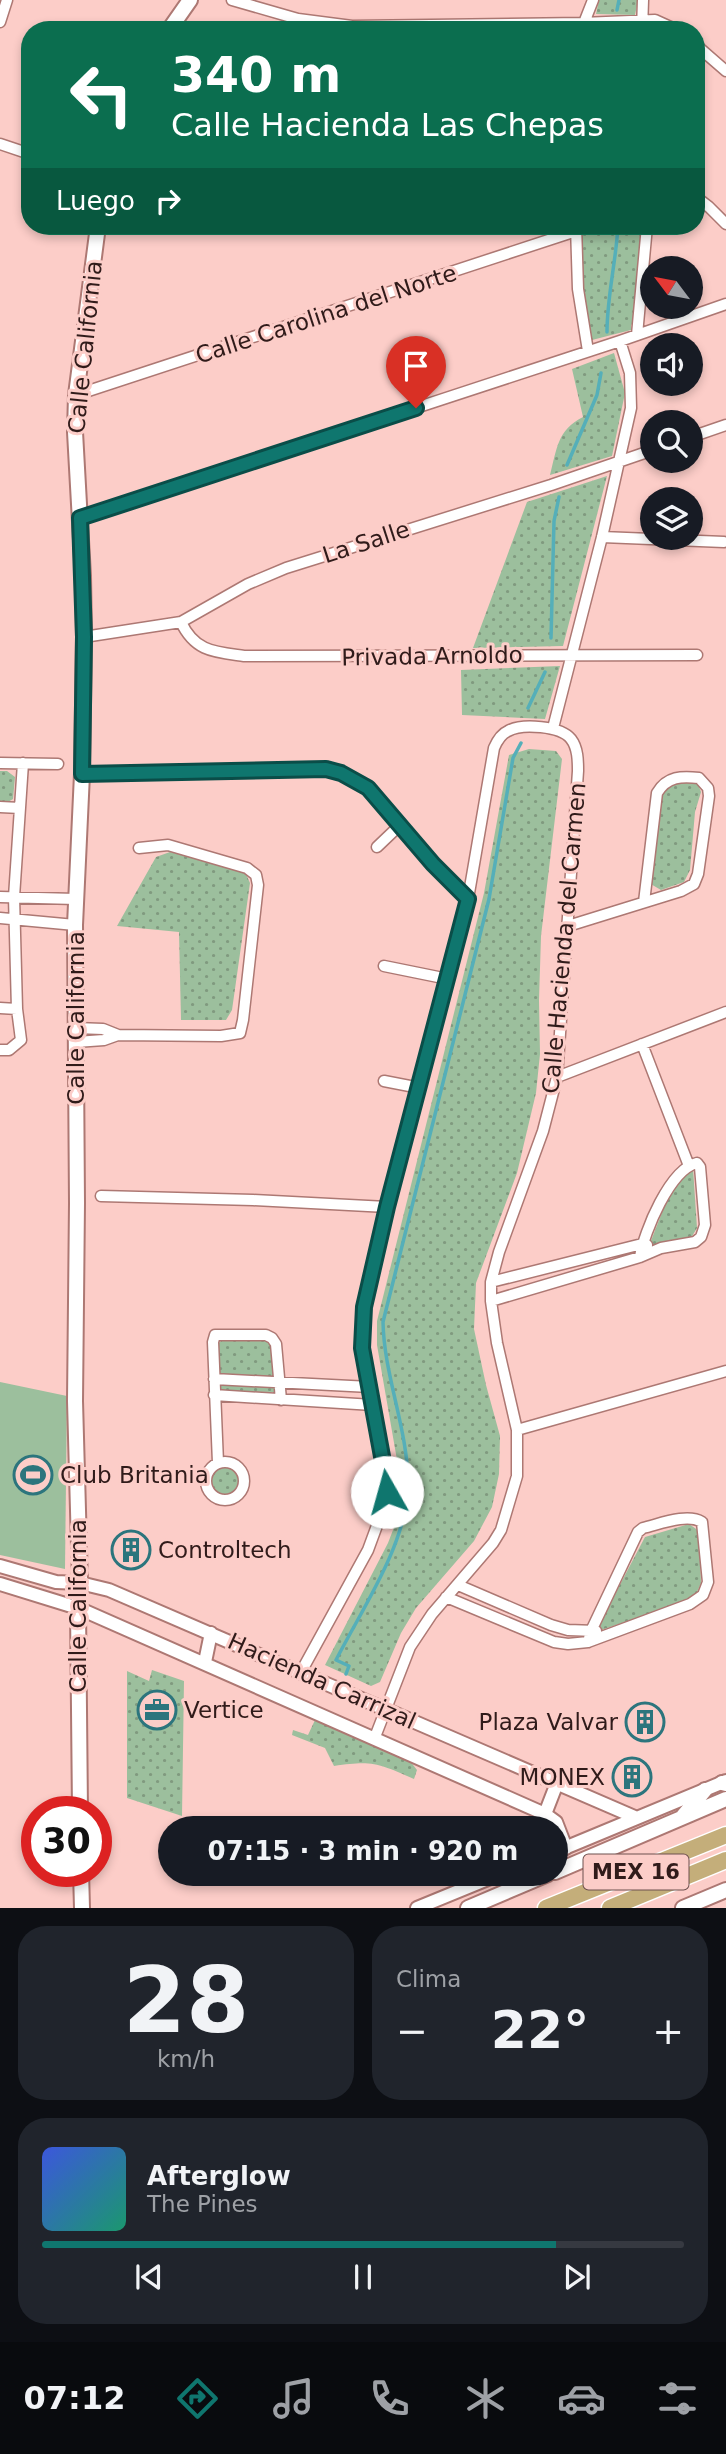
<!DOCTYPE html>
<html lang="es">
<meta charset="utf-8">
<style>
body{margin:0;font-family:"DejaVu Sans",sans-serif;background:#20242c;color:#f1f3f6;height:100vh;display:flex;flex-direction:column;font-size:26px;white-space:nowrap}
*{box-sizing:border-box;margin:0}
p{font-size:23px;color:#9ea1a6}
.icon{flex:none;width:38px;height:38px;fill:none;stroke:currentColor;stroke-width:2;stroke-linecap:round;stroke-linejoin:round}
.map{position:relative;height:1908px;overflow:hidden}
.sheet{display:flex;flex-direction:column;gap:18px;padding:18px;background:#0d0f14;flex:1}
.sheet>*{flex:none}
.top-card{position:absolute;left:21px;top:21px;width:684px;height:214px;border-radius:28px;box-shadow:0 4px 10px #0003;background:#0b6e4f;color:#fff;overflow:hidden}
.needle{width:46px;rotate:302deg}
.tools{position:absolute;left:640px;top:256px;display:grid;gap:14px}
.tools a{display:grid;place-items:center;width:63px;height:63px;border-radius:50%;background:#171b24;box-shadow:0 4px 10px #0003;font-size:35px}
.speed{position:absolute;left:21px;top:1796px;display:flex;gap:14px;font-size:35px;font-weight:700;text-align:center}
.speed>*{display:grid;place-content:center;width:91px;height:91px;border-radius:50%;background:#171b24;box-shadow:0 4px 10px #0003;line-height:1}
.speed .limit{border:10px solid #d22;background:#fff;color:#111}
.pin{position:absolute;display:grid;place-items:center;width:60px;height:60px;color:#fff;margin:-72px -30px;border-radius:50% 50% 50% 0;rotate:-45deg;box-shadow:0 0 7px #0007}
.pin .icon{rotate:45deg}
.me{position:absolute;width:77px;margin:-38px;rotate:353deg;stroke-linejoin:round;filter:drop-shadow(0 0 5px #0008)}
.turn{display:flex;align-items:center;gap:24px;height:147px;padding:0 35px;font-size:32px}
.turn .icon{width:91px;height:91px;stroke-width:2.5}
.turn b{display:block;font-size:49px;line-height:60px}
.then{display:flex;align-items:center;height:66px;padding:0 35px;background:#0003;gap:14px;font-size:26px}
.big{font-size:52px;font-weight:800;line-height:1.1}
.sheet .card{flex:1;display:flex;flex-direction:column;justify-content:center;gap:10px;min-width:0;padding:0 24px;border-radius:28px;background:#20242c}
.sheet .dial{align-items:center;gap:0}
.dial b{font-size:91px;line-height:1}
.song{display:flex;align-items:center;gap:21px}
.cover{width:84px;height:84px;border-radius:10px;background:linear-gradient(135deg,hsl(230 70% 55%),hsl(160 70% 35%))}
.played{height:7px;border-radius:4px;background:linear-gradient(90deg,#0f766e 80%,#363941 80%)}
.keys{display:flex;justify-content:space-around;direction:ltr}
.heat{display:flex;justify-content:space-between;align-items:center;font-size:38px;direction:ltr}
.sheet .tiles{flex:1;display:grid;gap:18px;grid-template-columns:1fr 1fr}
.card:last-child{grid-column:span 2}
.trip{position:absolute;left:158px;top:1816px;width:410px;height:70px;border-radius:35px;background:#171b24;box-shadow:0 4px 10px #0003;font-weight:800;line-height:70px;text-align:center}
.menu{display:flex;height:112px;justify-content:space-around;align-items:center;background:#090b0e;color:#9ea1a6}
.menu .icon{width:49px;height:49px}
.menu .current{color:#0f766e}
.menu b{font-size:32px;color:#f1f3f6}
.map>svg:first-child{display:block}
.park{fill:url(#park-dots)}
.pitch{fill:#9cbf9d}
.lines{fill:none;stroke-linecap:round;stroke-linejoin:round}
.stream{stroke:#55afb9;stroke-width:3.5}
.minor-casing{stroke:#ad7873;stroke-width:13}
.tertiary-casing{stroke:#ad7873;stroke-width:16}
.secondary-casing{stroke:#ad7873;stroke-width:18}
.trunk-casing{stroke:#fff;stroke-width:19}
.minor{stroke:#fff;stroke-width:10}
.tertiary{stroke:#fff;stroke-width:12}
.secondary{stroke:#fff;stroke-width:14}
.trunk{stroke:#c4ae7a;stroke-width:16}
.route-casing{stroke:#0a4d48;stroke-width:18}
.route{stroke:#0f766e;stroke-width:12}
.labels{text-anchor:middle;stroke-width:6;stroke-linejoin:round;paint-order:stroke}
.shield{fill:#fccdc8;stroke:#6d504e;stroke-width:2}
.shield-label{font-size:21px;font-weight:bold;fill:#301b1a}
.street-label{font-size:23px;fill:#301b1a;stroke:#fccdc8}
.poi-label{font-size:23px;fill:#301b1a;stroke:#fccdc8;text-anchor:start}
</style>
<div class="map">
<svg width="726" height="1908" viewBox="0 0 726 1908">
<defs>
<pattern id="park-dots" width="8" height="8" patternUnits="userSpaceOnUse" patternTransform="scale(1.75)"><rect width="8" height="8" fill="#9cbf9d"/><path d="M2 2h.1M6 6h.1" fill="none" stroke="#809a7f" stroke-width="1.8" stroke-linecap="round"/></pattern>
</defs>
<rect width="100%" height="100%" fill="#fccdc8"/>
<!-- park -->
<path class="park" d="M599 0H638L635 15 596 14Z
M579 226H644L636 321 631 325V330L592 340 581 302Z
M614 353 625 393 612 456 550 475C557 449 557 430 583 417L572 369Z
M607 476 563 646 473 648 527 502Z
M560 666 545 719 462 715 461 670Z
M529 749 556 751 562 759 541 936 539 1000 540 1054 536 1093 517 1173 476 1283 474 1329 486 1385 500 1436 499 1474 492 1507 474 1541 416 1608 401 1633 380 1682 371 1686 325 1665 388 1543 398 1517 401 1483 377 1345V1321L484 893 509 755Z
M0 771H7L15 777 13 799 8 802 0 801Z
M676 782 698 784 701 792 695 812 690 870 684 882 661 890 649 883 658 797 667 785Z
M170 852 245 872 250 883 232 1010 226 1020H181L179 932 117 926 156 857Z
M693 1168 697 1228 691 1238 647 1251 675 1179Z
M267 1339 271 1343 275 1392 217 1391 218 1344 222 1340Z
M209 1481a17 17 0 1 1 34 0a17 17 0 1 1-34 0Z
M689 1524 699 1531 701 1583 694 1599 595 1632 645 1537Z
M152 1670 184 1681 182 1816 127 1798V1671L149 1681Z
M315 1720 410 1761 417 1770 414 1779C379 1764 374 1760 334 1766L325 1748 292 1735 293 1730 308 1735Z"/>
<!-- pitch -->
<path class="pitch" d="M0 1382 67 1396 65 1569 0 1555Z"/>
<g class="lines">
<!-- stream -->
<path class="stream" d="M617 10 619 0
M607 332C607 296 616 262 618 226
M567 465 597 395 601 373
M551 638 554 521 559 497
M528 708 545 672
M346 1674 349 1666 336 1660C362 1609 406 1545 408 1487 409 1432 384 1377 383 1322L489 899 513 758 521 743"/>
<defs>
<path id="minor" d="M232 0 298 19 352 26 582 23 655 20 677 30
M0 22 7 0
M582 28 593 0
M642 30 643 0
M696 45 726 71
M0 144 30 154
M696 197 709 207 726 224
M576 226 578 289 588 351
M637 335 647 226
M76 395 576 231
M691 437 726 425
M80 518 620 341 726 304
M602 537 724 542
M181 622C195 652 215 652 244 656L697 655
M84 637 181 622 248 584 286 568 551 485 653 450
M553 728 602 537 631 408 630 373 620 341
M0 763 58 764
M82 774 326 770 341 773 368 788 433 864 468 899
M0 807 20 808
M377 847 399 826
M0 897 76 899
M0 918 75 925
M568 926 681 891 694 884 698 874 709 796 708 788 699 778C682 776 667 776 657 793L644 902
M384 966 448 979
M0 1008 17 1009
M76 1028 103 1029 118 1035 221 1036 240 1033 243 1020 258 885 256 875 247 868 168 845 139 848
M76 1042 104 1040 118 1035
M642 1044 689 1166
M0 1050H9L21 1040 17 1009 14 897 23 763
M557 1077 726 1012
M384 1081 420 1088
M101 1196 253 1200 387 1207
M491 1282 642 1244 647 1245
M491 1301 640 1257 661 1248 695 1242 701 1237 705 1225 700 1167 697 1163C670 1169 644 1232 640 1257
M214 1379 370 1387
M214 1395 373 1405
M517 1430 726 1371
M206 1481a19 19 0 1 1 38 0a19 19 0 1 1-38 0Z
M218 1463 213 1342 215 1335H266L272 1338 276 1344 281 1400
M458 1585 551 1625 568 1630 596 1631
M446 1597 554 1642 568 1644 588 1642 690 1604 703 1595 708 1582 702 1522C687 1513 660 1524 643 1528L638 1532 591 1631 588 1642
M301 1672 368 1550 386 1501V1478L363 1348 364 1307 387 1207 468 899 494 748C497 741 501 734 508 731 522 723 561 726 571 739 578 748 578 761 578 771L557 1077 543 1131 499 1252 491 1282V1301L497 1343 517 1430V1476L501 1530 493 1543 432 1614 410 1647 375 1737"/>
<path id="tertiary" d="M0 1566 56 1582 80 1583 109 1590 637 1818
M0 1584 78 1608 545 1814 556 1822 566 1848
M205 1662 211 1633
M545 1814 557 1783
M555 1852 726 1781
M417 1908 500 1874"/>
<path id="secondary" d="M169 30 190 0
M722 1783 726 1784
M80 1811 78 1608 80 1583 75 1401 77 1203 75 925 82 774 84 637 83 576 75 432 76 395 98 226
M683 1816 705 1790
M81 1871 82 1908
M555 1872 726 1799
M468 1908 548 1874
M683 1908 726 1890"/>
<path id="trunk" d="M546 1908 726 1835
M610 1908 726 1860"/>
</defs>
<!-- minor casing -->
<use href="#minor" class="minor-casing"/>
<!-- tertiary casing -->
<use href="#tertiary" class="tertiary-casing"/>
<!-- secondary casing -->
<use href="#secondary" class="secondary-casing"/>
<!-- trunk casing -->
<use href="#trunk" class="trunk-casing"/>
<!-- minor -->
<use href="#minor" class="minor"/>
<!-- tertiary -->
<use href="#tertiary" class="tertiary"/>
<!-- secondary -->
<use href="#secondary" class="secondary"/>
<!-- trunk -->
<use href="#trunk" class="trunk"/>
</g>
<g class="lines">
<defs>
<path id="route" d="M387 1492 386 1478 362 1348 364 1307 387 1207 468 899 433 864 368 788 341 773 326 769 82 774 84 637 80 518 416 408"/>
</defs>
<!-- route casing -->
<use href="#route" class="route-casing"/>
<!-- route -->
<use href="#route" class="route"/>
</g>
<!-- icons -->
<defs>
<symbol id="stadium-ring" viewBox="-11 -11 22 22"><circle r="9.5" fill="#fccdc8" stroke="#2c757d" stroke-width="1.5"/><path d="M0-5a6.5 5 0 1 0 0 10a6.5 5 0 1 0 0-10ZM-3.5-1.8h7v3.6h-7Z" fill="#2c757d"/></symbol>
<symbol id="building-ring" viewBox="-11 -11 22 22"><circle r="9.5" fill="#fccdc8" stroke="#2c757d" stroke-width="1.5"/><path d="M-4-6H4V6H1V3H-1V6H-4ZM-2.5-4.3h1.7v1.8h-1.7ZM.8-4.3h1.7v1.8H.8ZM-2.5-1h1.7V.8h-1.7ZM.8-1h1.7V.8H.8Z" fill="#2c757d"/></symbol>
<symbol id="office-ring" viewBox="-11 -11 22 22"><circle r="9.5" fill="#fccdc8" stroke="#2c757d" stroke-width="1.5"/><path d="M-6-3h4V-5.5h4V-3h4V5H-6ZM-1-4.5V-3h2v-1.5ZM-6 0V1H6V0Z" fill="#2c757d"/></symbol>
</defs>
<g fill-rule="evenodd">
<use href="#stadium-ring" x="11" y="1453" width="44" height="44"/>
<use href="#building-ring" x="109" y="1528" width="44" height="44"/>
<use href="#office-ring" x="135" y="1688" width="44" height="44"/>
<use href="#building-ring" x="623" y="1700" width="44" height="44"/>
<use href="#building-ring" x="610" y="1755" width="44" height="44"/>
</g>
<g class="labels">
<!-- shield labels -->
<rect class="shield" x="583.5" y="1854.5" width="105" height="35" rx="5"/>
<g class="shield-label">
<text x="636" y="1879">MEX 16</text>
</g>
<!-- street labels -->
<g class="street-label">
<text transform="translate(326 314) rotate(-18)" y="8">Calle Carolina del Norte</text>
<text transform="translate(85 347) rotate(-84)" y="8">Calle California</text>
<text transform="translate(366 542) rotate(-18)" y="8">La Salle</text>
<text transform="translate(432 656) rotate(-1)" y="8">Privada Arnoldo</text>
<text transform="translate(564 938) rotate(-85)" y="8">Calle Hacienda del Carmen</text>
<text transform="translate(76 1018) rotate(-90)" y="8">Calle California</text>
<text transform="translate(78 1606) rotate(-90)" y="8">Calle California</text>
<text transform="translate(322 1681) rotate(24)" y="8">Hacienda Carrizal</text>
</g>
<!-- poi labels -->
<g class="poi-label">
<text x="60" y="1483">Club Britania</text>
<text x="158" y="1558">Controltech</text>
<text x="184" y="1718">Vertice</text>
<text x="618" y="1730" text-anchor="end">Plaza Valvar</text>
<text x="605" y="1785" text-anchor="end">MONEX</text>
</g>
</g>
</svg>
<div class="tools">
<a><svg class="needle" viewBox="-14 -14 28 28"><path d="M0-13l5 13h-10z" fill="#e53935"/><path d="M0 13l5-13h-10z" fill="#9ea1a6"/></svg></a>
<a><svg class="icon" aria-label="sound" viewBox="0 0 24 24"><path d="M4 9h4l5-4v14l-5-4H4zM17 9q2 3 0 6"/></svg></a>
<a><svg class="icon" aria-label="search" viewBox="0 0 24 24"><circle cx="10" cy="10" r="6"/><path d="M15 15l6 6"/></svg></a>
<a><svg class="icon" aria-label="layers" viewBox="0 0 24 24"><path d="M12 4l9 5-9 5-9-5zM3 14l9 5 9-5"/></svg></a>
</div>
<div class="speed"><div class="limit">30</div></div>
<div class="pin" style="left:416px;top:408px;background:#d93025"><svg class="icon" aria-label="arrive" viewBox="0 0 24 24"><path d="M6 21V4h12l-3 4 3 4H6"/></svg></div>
<svg class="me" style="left:387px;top:1492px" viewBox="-20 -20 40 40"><circle r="19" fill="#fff"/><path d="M0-13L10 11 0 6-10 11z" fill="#0f766e"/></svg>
<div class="trip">07:15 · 3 min · 920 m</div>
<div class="top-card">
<div class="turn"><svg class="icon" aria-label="left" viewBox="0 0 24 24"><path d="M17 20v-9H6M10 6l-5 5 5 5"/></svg><div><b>340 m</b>Calle Hacienda Las Chepas</div></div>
<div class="then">Luego<svg class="icon" aria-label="right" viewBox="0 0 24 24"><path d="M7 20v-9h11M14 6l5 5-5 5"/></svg></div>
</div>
</div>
<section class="sheet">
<div class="tiles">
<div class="card dial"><b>28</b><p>km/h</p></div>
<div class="card"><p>Clima</p>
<div class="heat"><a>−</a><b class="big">22°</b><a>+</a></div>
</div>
<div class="card">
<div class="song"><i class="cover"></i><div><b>Afterglow</b><p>The Pines</p></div></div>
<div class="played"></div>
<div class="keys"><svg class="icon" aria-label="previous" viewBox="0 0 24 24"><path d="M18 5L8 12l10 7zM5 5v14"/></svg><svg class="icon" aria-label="pause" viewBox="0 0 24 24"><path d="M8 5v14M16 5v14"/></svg><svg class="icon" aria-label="next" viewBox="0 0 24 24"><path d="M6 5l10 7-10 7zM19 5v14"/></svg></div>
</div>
</div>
</section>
<nav class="menu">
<b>07:12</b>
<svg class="icon current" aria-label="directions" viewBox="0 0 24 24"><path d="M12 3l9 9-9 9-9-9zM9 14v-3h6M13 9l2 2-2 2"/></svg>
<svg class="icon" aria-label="music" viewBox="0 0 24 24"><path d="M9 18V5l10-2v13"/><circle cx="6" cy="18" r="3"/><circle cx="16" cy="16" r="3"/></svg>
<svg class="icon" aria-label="phone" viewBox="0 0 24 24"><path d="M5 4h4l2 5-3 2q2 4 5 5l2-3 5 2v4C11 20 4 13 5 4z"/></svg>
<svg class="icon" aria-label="climate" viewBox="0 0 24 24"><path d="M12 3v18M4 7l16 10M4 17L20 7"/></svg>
<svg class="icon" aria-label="car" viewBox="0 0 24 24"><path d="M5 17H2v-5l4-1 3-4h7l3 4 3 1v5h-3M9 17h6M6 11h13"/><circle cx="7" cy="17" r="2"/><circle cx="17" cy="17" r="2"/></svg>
<svg class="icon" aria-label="filters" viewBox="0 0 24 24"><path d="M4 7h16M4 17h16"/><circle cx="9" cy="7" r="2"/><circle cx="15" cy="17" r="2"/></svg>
</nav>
